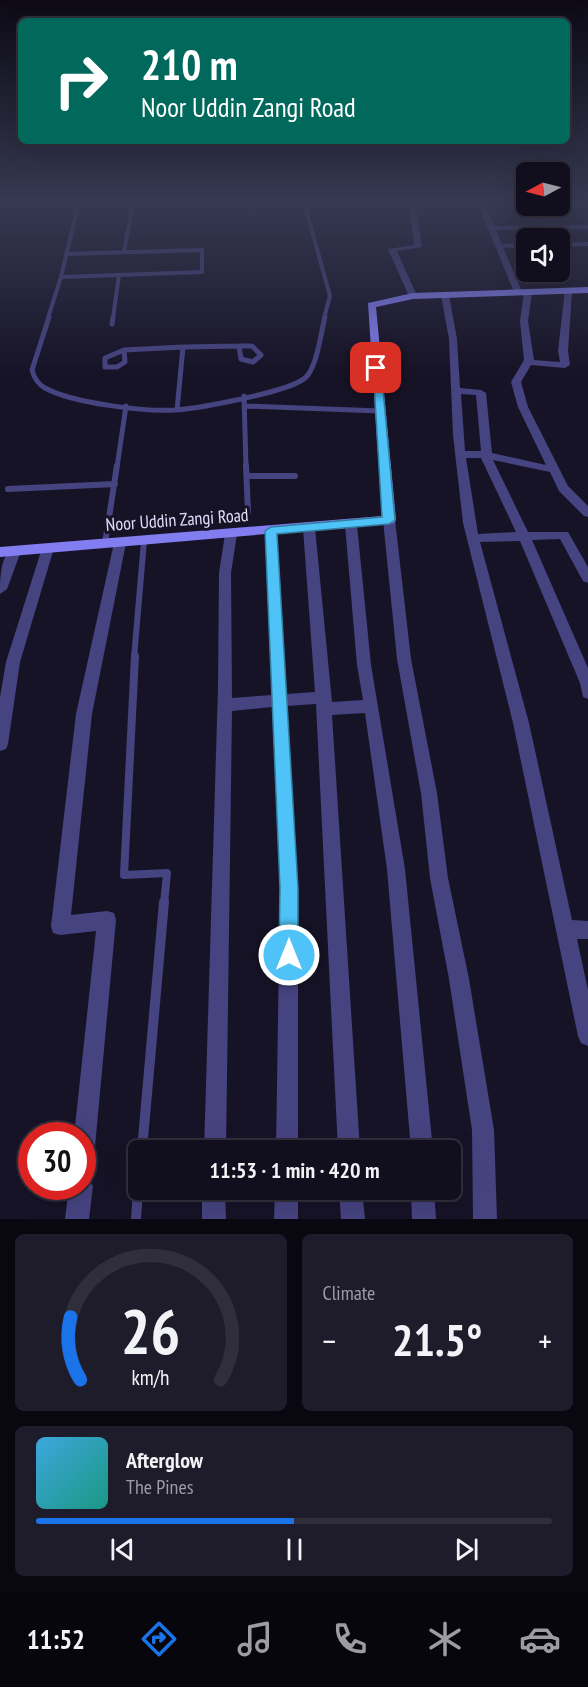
<!DOCTYPE html>
<meta charset="utf-8">
<style>
body{margin:0;font-family:"PT Sans Narrow",sans-serif;background:#1e1c2a;color:#f1f3f6;height:100vh;display:flex;flex-direction:column;font-size:22px;white-space:nowrap}
*{box-sizing:border-box;margin:0}
p{font-size:20px;color:#9c9ca4}
.icon{flex:none;width:33px;height:33px;fill:none;stroke:currentColor;stroke-width:2;stroke-linecap:round;stroke-linejoin:round}
.map{position:relative;height:1219px;overflow:hidden}
.sheet{display:flex;flex-direction:column;gap:15px;padding:15px;background:#090810;flex:1}
.sheet>*{flex:none}
.guide{position:absolute;left:18px;top:18px;width:552px;height:126px;border-radius:9px;box-shadow:0 6px 24px #0002,0 0 0 2px #302e3b;background:#00695c;color:#fff;overflow:hidden}
.needle{width:39px;rotate:263deg}
.tools{position:absolute;left:516px;top:162px;display:grid;gap:12px}
.tools a{display:grid;place-items:center;width:54px;height:54px;border-radius:9px;background:#110e1d;box-shadow:0 6px 24px #0002,0 0 0 2px #302e3b;font-size:30px}
.speed{position:absolute;left:18px;top:1122px;display:flex;gap:12px;font-size:30px;font-weight:700;text-align:center}
.speed>*{display:grid;place-content:center;width:78px;height:78px;border-radius:50%;background:#110e1d;box-shadow:0 6px 24px #0002,0 0 0 2px #302e3b;line-height:1}
.speed .limit{border:9px solid #d22;background:#fff;color:#111}
.pin{position:absolute;display:grid;place-items:center;width:51px;height:51px;color:#fff;margin:-26px;border-radius:12px;box-shadow:0 3px 9px #0006}
.me{position:absolute;width:66px;margin:-33px;rotate:0deg;stroke-linejoin:round;filter:drop-shadow(0 0 4px #0008)}
.turn{display:flex;align-items:center;gap:21px;height:126px;padding:0 24px;font-size:27px}
.turn .icon{width:78px;height:78px;stroke-width:2.5}
.turn b{display:block;font-size:42px;line-height:51px}
.big{font-size:45px;font-weight:700;line-height:1.1}
.sheet .card{flex:1;display:flex;flex-direction:column;justify-content:center;gap:9px;min-width:0;padding:0 21px;border-radius:9px;background:#1e1c2a}
.sheet .dial{align-items:center;gap:0}
.dial svg{height:156px;overflow:visible;fill:none;stroke:#302e3b;stroke-width:7;stroke-linecap:round;text-anchor:middle}
.dial text{fill:#f1f3f6;stroke:none}
.song{display:flex;align-items:center;gap:18px}
.cover{width:72px;height:72px;border-radius:9px;background:linear-gradient(135deg,hsl(200 70% 55%),hsl(170 70% 35%))}
.played{height:6px;border-radius:3px;background:linear-gradient(90deg,#1a73e8 50%,#302e3b 50%)}
.keys{display:flex;justify-content:space-around;direction:ltr}
.heat{display:flex;justify-content:space-between;align-items:center;font-size:33px;direction:ltr}
.sheet .tiles{flex:1;display:grid;gap:15px;grid-template-columns:1fr 1fr}
.card:last-child{grid-column:span 2}
.trip{position:absolute;left:128px;top:1140px;width:333px;height:60px;border-radius:9px;background:#110e1d;box-shadow:0 6px 24px #0002,0 0 0 2px #302e3b;font-weight:700;line-height:60px;text-align:center}
.tab-bar{display:flex;height:96px;justify-content:space-around;align-items:center;background:#07060c;color:#9c9ca4}
.tab-bar .icon{width:42px;height:42px}
.tab-bar .on{color:#1a73e8}
.tab-bar b{font-size:27px;color:#f1f3f6}
.map>svg:first-child{display:block}
.lines{fill:none;stroke-linecap:round;stroke-linejoin:round}
.lane-far4{stroke:#464381;stroke-width:4}
.lane-far3{stroke:#464381;stroke-width:5}
.lane-far2{stroke:#464381;stroke-width:6}
.lane-far1{stroke:#464381;stroke-width:8}
.lane{stroke:#464381;stroke-width:10}
.street{fill:#464381;fill-rule:evenodd}
.secondary{fill:#827df1;fill-rule:evenodd}
.route{fill:#4fc3f7;stroke:#337fa1;stroke-width:1.5}
.labels{text-anchor:middle;stroke-width:6;stroke-linejoin:round;paint-order:stroke}
.far-street-label{font-size:18px;fill:#e1dcfb;stroke:#171327}
</style>
<div class="map">
<svg width="588" height="1219" viewBox="0 0 588 1219">
<rect width="100%" height="100%" fill="#171327"/>
<g class="lines">
<!-- lane-far4 -->
<path class="lane-far4" d="M304 202 330 296 324 318
M503 206H588
M491 228 588 227
M560 245 588 244
M498 246 526 245
M124 252 133 202
M61 277 202 272V250L66 254
M48 318 61 277 79 202
M113 318 119 275"/>
<!-- lane-far3 -->
<path class="lane-far3" d="M49 317 32 370C34 378 38 384 45 388 72 403 145 412 176 410 200 408 289 392 305 378 317 368 321 332 325 317
M112 324 113 317
M239 346H252L261 355 253 362 241 359Z
M183 347 239 346
M124 350 125 362 117 367H105V358Z
M124 350 183 347 177 410
M244 396 246 467
M244 406 380 411
M117 467 126 406"/>
<!-- lane-far2 -->
<path class="lane-far2" d="M246 465 248 512
M247 476H295
M8 489 115 484
M105 544 117 465
M134 658 144 541"/>
<!-- lane-far1 -->
<path class="lane-far1" d="M135 656 124 875 167 873 164 904"/>
<!-- lane -->
<path class="lane" d="M142 1150 164 902
M136 1219 138 1190"/>
<!-- street -->
<path class="street" d="M409 202H415L422 247 397 251 417 296 413 298 409 296 388 249 414 245Z
M477 202H484L522 292 521 294 514 292Z
M565 289 572 291 568 351 570 365 565 368 531 365 521 382 528 407 568 486 588 506V517L584 516 559 491 550 472 493 460 528 532H568L588 567V583L583 581 560 539 532 540 588 668V699L583 697 580 683 520 541 480 542 529 723 572 920 588 921V939H577L588 990V1046L581 1043 578 1036 513 723 463 523 453 435 449 339 441 295 445 293 449 295 457 339 460 388 481 390 486 393 492 453 546 465 518 407 511 382 524 360 520 321 524 292 528 290 532 292 528 321 534 360 560 362 558 351ZM461 394 476 395 481 451H465ZM466 458H481L516 532 478 534Z
M389 516 395 520 411 659 437 793 448 878 469 979 494 1130 497 1219H473L472 1130 449 979 430 878 421 793 397 659 383 520Z
M351 521 357 525 371 665 405 869 433 1150H411L387 869 365 713 332 715 360 1150H338L316 704 287 706 298 888V1150H276L280 888 272 707 232 711 226 1150H204L218 688 219 573 225 534 231 530 237 534 231 573 232 698 272 695 265 531 271 527 277 531 287 694 315 692 303 528 309 524 315 528 332 702 363 700 357 665 345 525Z
M120 539 126 543 92 714 71 915 107 911 114 913 116 920 93 1168 87 1177 93 1186 89 1219H65L69 1186H82V1136H74L96 931 60 935 53 933 51 926 76 714 114 543Z
M48 544 54 548 20 662 8 744 6 749 0 751V697L6 662 42 548Z
M15 547 21 551 7 589 0 594C0 580 0 553 15 547Z
M202 1190H225L226 1219H202Z
M275 1190H298V1219H274Z
M339 1190H362L365 1219H341Z
M411 1190H434L436 1219H412Z"/>
<!-- secondary -->
<path class="secondary" d="M588 287V293L413 299 376 307 396 520 394 523 0 557V547L382 516 368 303 413 293Z"/>
</g>
<!-- sky -->
<linearGradient id="sky" x2="0" y2="1"><stop stop-color="#0d0a15"/><stop offset="0.54" stop-color="#363952"/><stop offset="1" stop-color="#363952" stop-opacity="0"/></linearGradient>
<rect width="588" height="373" fill="url(#sky)"/>
<!-- route -->
<path class="route" d="M373 366 381 368 395 520 389 524 277 534 298 888V955L296 962 289 965 282 962 279 955 280 888 265 531 271 527 382 517Z"/>
<g class="labels">
<!-- far-street labels -->
<g class="far-street-label">
<text transform="translate(177 520) rotate(-4)" y="6">Noor Uddin Zangi Road</text>
</g>
</g>
</svg>
<div class="tools">
<a><svg class="needle" viewBox="-14 -14 28 28"><path d="M0-13l5 13h-10z" fill="#e53935"/><path d="M0 13l5-13h-10z" fill="#9c9ca4"/></svg></a>
<a><svg class="icon" aria-label="sound" viewBox="0 0 24 24"><path d="M4 9h4l5-4v14l-5-4H4zM17 9q2 3 0 6"/></svg></a>
</div>
<div class="speed"><div class="limit">30</div></div>
<div class="pin" style="left:376px;top:368px;background:#d93025"><svg class="icon" aria-label="arrive" viewBox="0 0 24 24"><path d="M6 21V4h12l-3 4 3 4H6"/></svg></div>
<svg class="me" style="left:289px;top:955px" viewBox="-20 -20 40 40"><circle r="17" fill="#4fc3f7" stroke="#fff" stroke-width="3"/><path d="M0-11L8 9 0 5-8 9z" fill="#fff"/></svg>
<div class="trip">11:53 · 1 min · 420 m</div>
<div class="guide">
<div class="turn"><svg class="icon" aria-label="right" viewBox="0 0 24 24"><path d="M7 20v-9h11M14 6l5 5-5 5"/></svg><div><b>210 m</b>Noor Uddin Zangi Road</div></div>
</div>
</div>
<section class="sheet">
<div class="tiles">
<div class="card dial"><svg viewBox="0 0 100 80">
<path d="M14 69A42 42 0 1 1 86 69"/>
<path d="M14 69A42 42 0 0 1 9 37" stroke="#1a73e8"/>
<text x="50" y="56" font-size="32" font-weight="700">26</text>
<text x="50" y="72" font-size="11">km/h</text>
</svg></div>
<div class="card"><p>Climate</p>
<div class="heat"><a>−</a><b class="big">21.5°</b><a>+</a></div>
</div>
<div class="card">
<div class="song"><i class="cover"></i><div><b>Afterglow</b><p>The Pines</p></div></div>
<div class="played"></div>
<div class="keys"><svg class="icon" aria-label="previous" viewBox="0 0 24 24"><path d="M18 5L8 12l10 7zM5 5v14"/></svg><svg class="icon" aria-label="pause" viewBox="0 0 24 24"><path d="M8 5v14M16 5v14"/></svg><svg class="icon" aria-label="next" viewBox="0 0 24 24"><path d="M6 5l10 7-10 7zM19 5v14"/></svg></div>
</div>
</div>
</section>
<nav class="tab-bar">
<b>11:52</b>
<svg class="icon on" aria-label="directions" viewBox="0 0 24 24"><path d="M12 3l9 9-9 9-9-9zM9 14v-3h6M13 9l2 2-2 2"/></svg>
<svg class="icon" aria-label="music" viewBox="0 0 24 24"><path d="M9 18V5l10-2v13"/><circle cx="6" cy="18" r="3"/><circle cx="16" cy="16" r="3"/></svg>
<svg class="icon" aria-label="phone" viewBox="0 0 24 24"><path d="M5 4h4l2 5-3 2q2 4 5 5l2-3 5 2v4C11 20 4 13 5 4z"/></svg>
<svg class="icon" aria-label="climate" viewBox="0 0 24 24"><path d="M12 3v18M4 7l16 10M4 17L20 7"/></svg>
<svg class="icon" aria-label="car" viewBox="0 0 24 24"><path d="M5 17H2v-5l4-1 3-4h7l3 4 3 1v5h-3M9 17h6M6 11h13"/><circle cx="7" cy="17" r="2"/><circle cx="17" cy="17" r="2"/></svg>
</nav>
